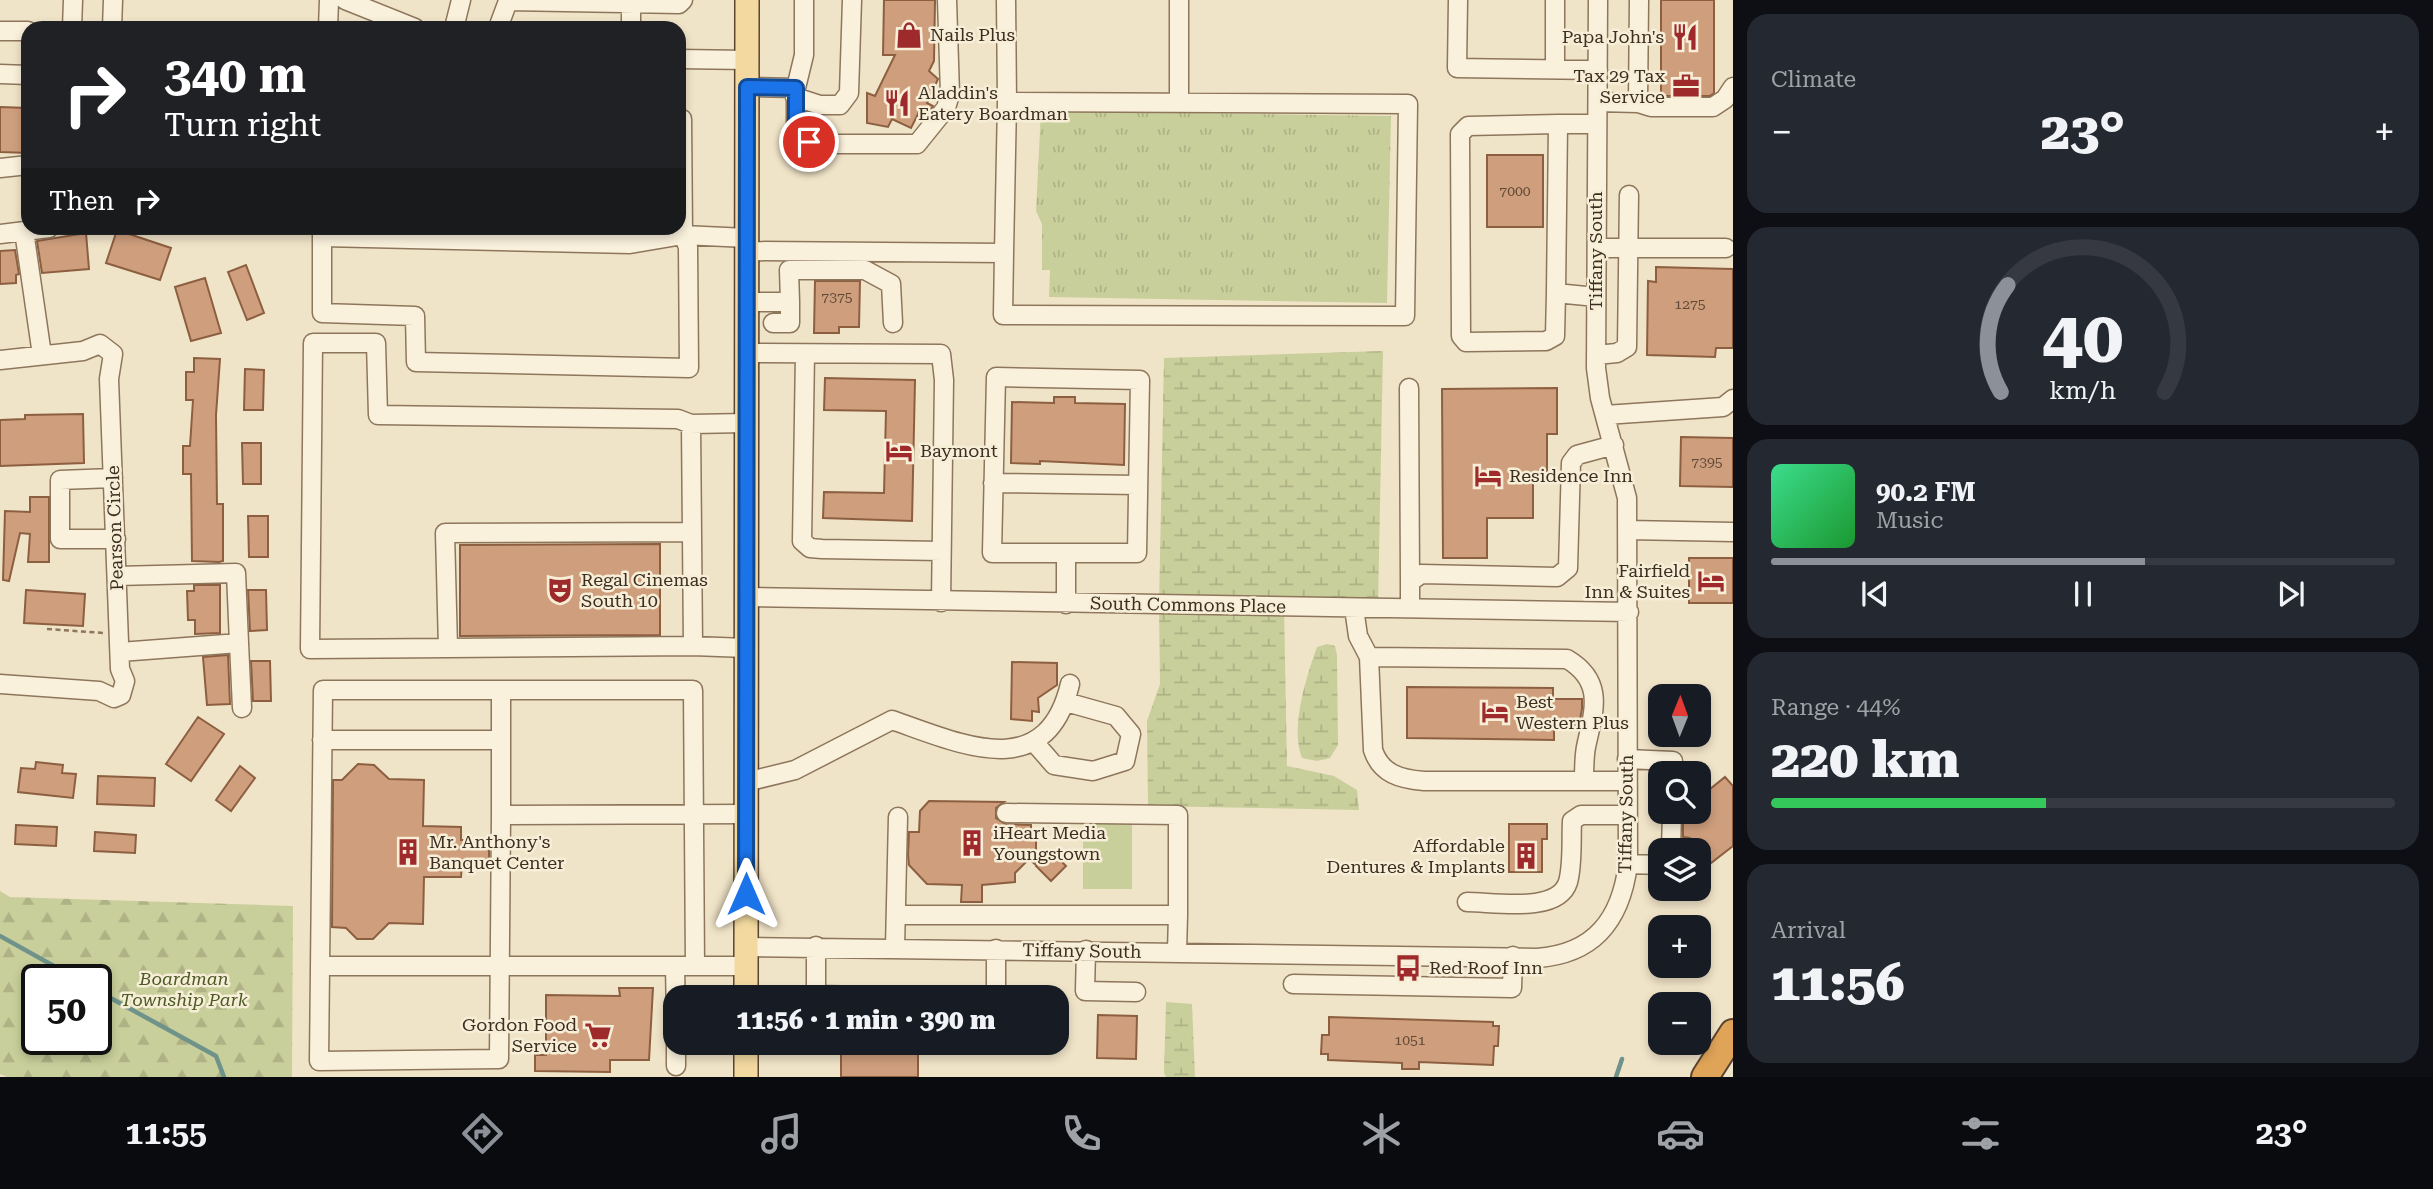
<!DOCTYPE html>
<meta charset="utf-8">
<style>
body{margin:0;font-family:"Roboto Serif",serif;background:#242831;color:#f1f3f6;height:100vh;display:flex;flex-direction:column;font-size:26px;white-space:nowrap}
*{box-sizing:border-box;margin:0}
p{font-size:23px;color:#9ea1a6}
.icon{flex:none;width:38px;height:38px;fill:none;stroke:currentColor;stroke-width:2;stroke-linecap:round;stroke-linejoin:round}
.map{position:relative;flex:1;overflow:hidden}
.details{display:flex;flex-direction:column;gap:14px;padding:14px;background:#0d0f14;width:700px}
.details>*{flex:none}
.banner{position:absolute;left:21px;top:21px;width:665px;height:214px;border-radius:21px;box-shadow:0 4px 10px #0003;background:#202124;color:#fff;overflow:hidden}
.needle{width:46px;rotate:1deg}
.buttons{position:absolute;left:1648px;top:684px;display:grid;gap:14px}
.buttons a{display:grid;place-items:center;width:63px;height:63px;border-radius:14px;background:#171b24;box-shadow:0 4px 10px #0003;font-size:35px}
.speed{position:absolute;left:21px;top:964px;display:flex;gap:14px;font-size:35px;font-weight:700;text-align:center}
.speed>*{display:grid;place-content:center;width:91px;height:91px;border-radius:50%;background:#171b24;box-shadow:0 4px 10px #0003;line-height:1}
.speed .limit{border:4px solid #111;border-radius:10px;background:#fff;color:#111}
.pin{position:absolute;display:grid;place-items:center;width:60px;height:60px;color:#fff;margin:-30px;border:4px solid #fff;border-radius:50%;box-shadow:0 2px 7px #0007}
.me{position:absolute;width:77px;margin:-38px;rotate:0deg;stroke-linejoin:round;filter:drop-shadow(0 0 5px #0008)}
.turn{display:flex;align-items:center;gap:24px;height:147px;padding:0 28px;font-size:32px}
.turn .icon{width:91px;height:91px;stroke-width:2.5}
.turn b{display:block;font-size:49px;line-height:60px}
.then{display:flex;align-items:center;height:66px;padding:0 28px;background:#0003;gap:14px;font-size:26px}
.big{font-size:52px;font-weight:800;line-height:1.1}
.details .widget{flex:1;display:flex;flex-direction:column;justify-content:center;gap:10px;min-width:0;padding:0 24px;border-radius:21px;background:#242831}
.details .dial{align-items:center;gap:0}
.dial svg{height:182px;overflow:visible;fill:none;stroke:#363941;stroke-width:7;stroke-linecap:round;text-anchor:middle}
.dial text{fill:#f1f3f6;stroke:none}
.song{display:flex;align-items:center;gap:21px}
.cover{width:84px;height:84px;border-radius:10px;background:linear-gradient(135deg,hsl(150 70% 55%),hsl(130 70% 35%))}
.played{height:7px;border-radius:4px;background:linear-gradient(90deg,#8c9099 60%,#363941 60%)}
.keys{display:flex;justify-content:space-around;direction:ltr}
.heat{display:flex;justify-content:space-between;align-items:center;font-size:38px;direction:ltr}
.charge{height:10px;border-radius:5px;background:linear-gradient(90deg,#34c759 44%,#363941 0)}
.trip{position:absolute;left:663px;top:985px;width:406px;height:70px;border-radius:21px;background:#171b24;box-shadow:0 4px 10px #0003;font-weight:800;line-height:70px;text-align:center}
.tab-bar{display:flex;height:112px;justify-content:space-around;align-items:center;background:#090b0e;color:#9ea1a6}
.tab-bar .icon{width:49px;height:49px}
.tab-bar .selected{color:#8c9099}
.tab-bar b{font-size:32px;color:#f1f3f6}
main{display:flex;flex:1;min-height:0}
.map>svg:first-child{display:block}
.grass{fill:url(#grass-tufts)}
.forest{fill:url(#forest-firs);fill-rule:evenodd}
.wetland{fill:url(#wetland-marsh)}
.pitch{fill:#c9cf9b}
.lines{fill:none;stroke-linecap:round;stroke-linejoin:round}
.stream{stroke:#6f938a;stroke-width:4.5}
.building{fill:#cf9f7d;stroke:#8d5f41;stroke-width:2}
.minor-casing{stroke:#8d765c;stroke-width:21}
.major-casing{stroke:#5b4430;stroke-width:26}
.highway-casing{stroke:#5b4430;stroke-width:30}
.path{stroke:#8d765c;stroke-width:2.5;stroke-dasharray:5 3.5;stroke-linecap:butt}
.minor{stroke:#faf1dc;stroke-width:18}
.major{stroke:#f3d9a0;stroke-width:23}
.highway{stroke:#e0a458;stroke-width:26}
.route-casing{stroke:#114b97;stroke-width:18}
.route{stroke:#1a73e8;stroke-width:12}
.labels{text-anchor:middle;stroke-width:5;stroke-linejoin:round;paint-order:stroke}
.number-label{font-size:14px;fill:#624a37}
.poi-label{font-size:18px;fill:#3d2e20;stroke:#f7eed8;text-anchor:start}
.street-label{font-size:18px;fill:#3d2e20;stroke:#f7eed8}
.park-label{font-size:18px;font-style:italic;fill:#4d5a26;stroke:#f7eed8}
</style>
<main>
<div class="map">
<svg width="1733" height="1077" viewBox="0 0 1733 1077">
<defs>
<pattern id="grass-tufts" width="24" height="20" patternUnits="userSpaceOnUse" patternTransform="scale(1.75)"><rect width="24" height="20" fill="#c9cf9b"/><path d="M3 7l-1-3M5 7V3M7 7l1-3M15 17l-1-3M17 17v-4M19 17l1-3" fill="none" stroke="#aeb285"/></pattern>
<pattern id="forest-firs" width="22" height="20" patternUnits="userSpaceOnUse" patternTransform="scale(1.75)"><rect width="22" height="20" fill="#c9cf9b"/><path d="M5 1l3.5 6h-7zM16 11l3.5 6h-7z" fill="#aeb285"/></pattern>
<pattern id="wetland-marsh" width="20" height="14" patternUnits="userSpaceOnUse" patternTransform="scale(1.75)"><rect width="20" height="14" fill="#c9cf9b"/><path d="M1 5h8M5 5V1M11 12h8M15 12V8" fill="none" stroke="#aeb285"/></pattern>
</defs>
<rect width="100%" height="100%" fill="#f0e4c8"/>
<!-- grass -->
<path class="grass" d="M1041 111 1391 116 1387 303 1049 297 1050 270H1042V224L1036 211Z"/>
<!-- forest -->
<path class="forest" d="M0 891 10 897 293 906 292 1077H7L0 1074ZM37 980H96V1040H37Z"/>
<!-- wetland -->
<path class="wetland" d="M1383 351 1378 608 1284 607 1287 766 1334 776 1357 790 1359 810 1148 806 1147 721 1160 684 1159 605 1164 358Z
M1327 644 1335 646 1337 655 1338 745 1330 758 1317 761 1302 758C1290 729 1306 677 1317 647Z
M1166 1002 1192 1004 1195 1077H1166L1164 1073Z"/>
<!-- pitch -->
<path class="pitch" d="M1083 821H1132V889H1083Z"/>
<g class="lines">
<!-- stream -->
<path class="stream" d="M0 936 79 980
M96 990 216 1056 224 1077
M1616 1077 1622 1059"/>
</g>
<!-- building -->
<path class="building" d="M884 0H935L934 61 929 71 938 79 927 103 933 106 928 113 919 112 911 128 892 119 888 127 867 123V93L875 96 895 55H883Z
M1661 0H1714V93L1710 96H1661Z
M0 107 28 108V153L0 152Z
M1487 155H1543V227H1487Z
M117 230 171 248 160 280 106 263Z
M86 233 89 269 42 273 37 241Z
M15 250 19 274 16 275V283L0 284V251Z
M246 265 264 313 247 320 228 272Z
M1656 267 1733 269V348H1716L1715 357 1647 355 1648 281 1656 282Z
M205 278 221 333 191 341 175 287Z
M815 281H860L859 327H839V333H814Z
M194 358 220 359 216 415 217 504H223V561L219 562 192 561 191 474H183V446H190L193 400H186V372H194Z
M245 369 264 370 263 410H244Z
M825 378 915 380 912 521 823 518 824 492 884 493 886 411 824 410Z
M1557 388V434H1547V473H1533V518H1487V558H1443L1442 389Z
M1054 397H1075V403L1125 404 1124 465 1040 461V464L1011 463 1012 402 1054 403Z
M83 414 84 463 0 466V420L25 419V415Z
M1681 437 1733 438V487L1680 486Z
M242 443H261V484H243Z
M30 497H49V562H28L30 534 20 533 9 581 3 580 5 511 30 512Z
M248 516H268V557H249Z
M660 544V635L460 636V545Z
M1689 558H1733V603H1689Z
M194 585H220V633L195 634V620H188L187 591H194Z
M26 590 85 594 83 626 24 623Z
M248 590H266L267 630 250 631Z
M228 655 230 704 207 705 203 657Z
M251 661H270L271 701H253Z
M1012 662 1057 663V685L1038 698 1039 712 1032 711V721L1011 719Z
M1407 687 1553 688V699H1582V709L1579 725H1554V740L1407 738Z
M198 717 224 734 191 781 166 764Z
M36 762 63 765 62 773 76 774 73 798 18 792 21 768 35 769Z
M358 764 374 765 389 779 424 780 423 826 461 827V840H489V864H462L461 877H424L423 924 389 923 373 939H357L346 928 332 927 333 780H342Z
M240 766 255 778 231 811 216 800Z
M98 776 155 778 154 806 97 804Z
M1725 777 1733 786V846L1711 863 1690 838 1683 837V822L1699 813V798Z
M929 801 1004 802 996 808V818L1005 824 1031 825V834H1036V865L1029 859 1015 873V882L982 885V902H961L962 885 927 884 909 865 908 855 909 832H919L920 811Z
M1509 824H1547V839H1542V872H1509Z
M16 825 57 827 56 846 15 844Z
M95 832 136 835 135 853 94 851Z
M1051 851 1066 866 1051 881 1036 866Z
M619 988H653L649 1060H610V1072L535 1071V1055H546V995L620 996Z
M1098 1015 1137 1016 1136 1059 1097 1058Z
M1329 1017 1493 1022V1026H1499L1498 1046H1494L1493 1065 1419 1062V1069H1402V1063L1328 1060V1054H1321L1322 1035H1329Z
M841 1043H918V1077H841Z"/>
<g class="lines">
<defs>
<path id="minor" d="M345 0 415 28
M1006 0 1007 102
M1179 0V103
M1458 0 1457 68 1598 70
M1555 0V69
M72 28 73 0
M112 28 113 0
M328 28 329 0
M454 28 461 0
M498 28 508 1 679 4 683 0
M631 28V3
M0 31H28
M679 59 747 60
M0 74 28 75
M747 87 796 88 804 55V0
M796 88V129L802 137 817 144H917L946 108 950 94 947 0
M795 97 820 105H840L849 93 852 0
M1598 102 1638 103 1651 107H1713L1725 99 1733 87
M1638 103 1639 0
M0 168 28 165
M322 228V237L630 244 683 235 747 238
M24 231 42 355
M0 234 49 228
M322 237V313L415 316 416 362 689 368 688 247 683 235 682 119H679
M1597 248H1726
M747 251 1004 253 1007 102 1408 104 1405 316 1003 315 1004 253
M1556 293 1555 336 1546 341 1466 342 1461 336 1460 134 1468 126 1558 124
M1596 297 1556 293 1558 124H1597
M746 302H790V323H773
M790 302 789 270H865L891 284 893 323
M746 353 941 354 944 380 941 602
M805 354 802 541 810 548 822 549 941 551
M1596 355 1617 353 1627 347 1629 195
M0 360 83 351 100 344 113 354 109 379 120 669 125 681 121 695 114 698 99 691 0 684
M1409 388 1410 582
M1605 415 1723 407 1733 399
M113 478 60 480V539H116
M993 483 1138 485
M1628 530 1733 532
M691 532 445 533 448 648 693 646
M1066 553H992L996 377 1140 380 1137 553H1066V604
M117 576 236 573 239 643
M746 597 1629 612
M1354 608 1358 636 1369 657 1373 750C1381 774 1400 779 1424 781H1627
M1410 608V582L1421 574 1557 577 1568 568 1571 463 1577 455 1614 445
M448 648 310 649 313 343H376L378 415 678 419 691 424
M746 648 693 646 691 424 747 423
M120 652 239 643 242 708
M1369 657 1567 659C1606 682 1593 713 1586 747 1584 758 1584 770 1584 781
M501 690V815L746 814
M322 740H501
M1034 742 1054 765 1093 771 1125 761 1131 734 1116 716 1066 702
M1627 759 1673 761V774
M746 782 795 770 892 720C961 744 1046 785 1070 684
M1006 813 1178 815V915
M501 815 499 1059 319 1061 323 690H693L695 966
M1671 850 1672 812
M1628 864 1661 865
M1467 902C1495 902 1558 914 1568 882 1573 864 1571 840 1572 821L1581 815H1627
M896 915H1178L1177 952
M816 946V995L975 998
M746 947 1537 958C1595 954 1621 919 1628 864L1627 498 1600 398 1596 368 1598 0
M895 947 898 817
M1086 950 1085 991 1136 992
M320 966H746
M675 966 676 1019
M1293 984 1512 988 1513 956
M996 998V949
M676 1043V1066"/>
<path id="major" d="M746 998 747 0
M746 1077V1043"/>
<path id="highway" d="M1705 1077 1733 1033"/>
</defs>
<!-- minor casing -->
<use href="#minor" class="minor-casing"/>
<!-- major casing -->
<use href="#major" class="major-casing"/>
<!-- highway casing -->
<use href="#highway" class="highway-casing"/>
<!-- path -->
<path class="path" d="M47 629 104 633"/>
<!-- minor -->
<use href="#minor" class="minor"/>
<!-- major -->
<use href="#major" class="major"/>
<!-- highway -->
<use href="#highway" class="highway"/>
</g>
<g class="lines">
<defs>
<path id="route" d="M746 894 747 87 796 88V129L809 142"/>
</defs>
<!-- route casing -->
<use href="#route" class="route-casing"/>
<!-- route -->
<use href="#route" class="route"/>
</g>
<!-- icons -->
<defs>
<symbol id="shop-bare" viewBox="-9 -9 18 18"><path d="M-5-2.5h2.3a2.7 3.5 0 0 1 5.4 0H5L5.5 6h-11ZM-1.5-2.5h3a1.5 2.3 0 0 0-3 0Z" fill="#9e2a2b" stroke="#f7eed8" stroke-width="2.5" paint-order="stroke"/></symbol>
<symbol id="restaurant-bare" viewBox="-9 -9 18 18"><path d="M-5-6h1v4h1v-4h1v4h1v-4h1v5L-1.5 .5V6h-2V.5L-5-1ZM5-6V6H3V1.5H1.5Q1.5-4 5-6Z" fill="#9e2a2b" stroke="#f7eed8" stroke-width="2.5" paint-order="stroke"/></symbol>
<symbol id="office-bare" viewBox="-9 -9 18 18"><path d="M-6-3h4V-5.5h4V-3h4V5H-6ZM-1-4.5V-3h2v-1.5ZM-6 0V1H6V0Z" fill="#9e2a2b" stroke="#f7eed8" stroke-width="2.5" paint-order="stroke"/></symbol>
<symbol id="hotel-bare" viewBox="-9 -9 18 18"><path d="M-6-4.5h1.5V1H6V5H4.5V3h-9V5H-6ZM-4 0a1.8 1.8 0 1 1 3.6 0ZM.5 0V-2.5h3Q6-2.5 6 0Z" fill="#9e2a2b" stroke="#f7eed8" stroke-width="2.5" paint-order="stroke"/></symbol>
<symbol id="theatre-bare" viewBox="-9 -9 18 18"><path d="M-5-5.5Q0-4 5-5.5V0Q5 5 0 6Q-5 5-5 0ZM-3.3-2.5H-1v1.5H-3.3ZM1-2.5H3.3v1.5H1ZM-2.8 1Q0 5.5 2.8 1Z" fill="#9e2a2b" stroke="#f7eed8" stroke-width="2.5" paint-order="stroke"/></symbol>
<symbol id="building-bare" viewBox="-9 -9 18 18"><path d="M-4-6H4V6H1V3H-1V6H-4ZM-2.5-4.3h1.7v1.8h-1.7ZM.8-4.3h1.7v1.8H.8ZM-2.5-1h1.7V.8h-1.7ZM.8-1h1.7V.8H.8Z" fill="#9e2a2b" stroke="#f7eed8" stroke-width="2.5" paint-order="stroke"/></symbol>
<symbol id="bus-bare" viewBox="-9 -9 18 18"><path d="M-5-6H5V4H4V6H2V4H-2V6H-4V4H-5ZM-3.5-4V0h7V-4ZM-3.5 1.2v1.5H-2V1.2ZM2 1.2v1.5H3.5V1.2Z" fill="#9e2a2b" stroke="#f7eed8" stroke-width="2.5" paint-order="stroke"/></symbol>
<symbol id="supermarket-bare" viewBox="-9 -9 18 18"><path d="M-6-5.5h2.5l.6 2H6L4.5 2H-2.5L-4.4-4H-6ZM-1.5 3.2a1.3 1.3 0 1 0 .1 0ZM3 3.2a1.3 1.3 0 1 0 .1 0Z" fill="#9e2a2b" stroke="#f7eed8" stroke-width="2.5" paint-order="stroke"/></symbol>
</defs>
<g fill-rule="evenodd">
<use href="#shop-bare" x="890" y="16" width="38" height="38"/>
<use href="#restaurant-bare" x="1666" y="18" width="38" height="38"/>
<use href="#office-bare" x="1667" y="67" width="38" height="38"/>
<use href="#restaurant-bare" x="878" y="84" width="38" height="38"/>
<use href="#hotel-bare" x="880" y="432" width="38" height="38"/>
<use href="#hotel-bare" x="1469" y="457" width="38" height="38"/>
<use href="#hotel-bare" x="1692" y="562" width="38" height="38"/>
<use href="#theatre-bare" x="541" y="571" width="38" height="38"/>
<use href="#hotel-bare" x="1476" y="693" width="38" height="38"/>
<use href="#building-bare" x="953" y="824" width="38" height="38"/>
<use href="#building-bare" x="389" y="833" width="38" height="38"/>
<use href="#building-bare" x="1507" y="837" width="38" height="38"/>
<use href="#bus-bare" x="1389" y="949" width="38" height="38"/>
<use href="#supermarket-bare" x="579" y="1016" width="38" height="38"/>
</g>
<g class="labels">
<!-- number labels -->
<g class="number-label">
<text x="1515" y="196">7000</text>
<text x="837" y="302">7375</text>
<text x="1690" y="309">1275</text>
<text x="1707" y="467">7395</text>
<text x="1410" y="1045">1051</text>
</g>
<!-- poi labels -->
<g class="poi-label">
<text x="930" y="41">Nails Plus</text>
<text x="1664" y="43" text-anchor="end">Papa John's</text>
<text x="1665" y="82" text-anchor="end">Tax 29 Tax<tspan x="1665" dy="21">Service</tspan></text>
<text x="918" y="99">Aladdin's<tspan x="918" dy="21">Eatery Boardman</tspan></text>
<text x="920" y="457">Baymont</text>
<text x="1509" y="482">Residence Inn</text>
<text x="1690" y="577" text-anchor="end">Fairfield<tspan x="1690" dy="21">Inn &amp; Suites</tspan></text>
<text x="581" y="586">Regal Cinemas<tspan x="581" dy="21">South 10</tspan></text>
<text x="1516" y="708">Best<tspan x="1516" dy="21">Western Plus</tspan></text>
<text x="993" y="839">iHeart Media<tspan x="993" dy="21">Youngstown</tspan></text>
<text x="429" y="848">Mr. Anthony's<tspan x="429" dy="21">Banquet Center</tspan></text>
<text x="1505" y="852" text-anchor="end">Affordable<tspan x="1505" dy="21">Dentures &amp; Implants</tspan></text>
<text x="1429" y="974">Red Roof Inn</text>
<text x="577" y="1031" text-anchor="end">Gordon Food<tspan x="577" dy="21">Service</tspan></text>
</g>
<!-- street labels -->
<g class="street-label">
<text transform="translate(1596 251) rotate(-90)" y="6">Tiffany South</text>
<text transform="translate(115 528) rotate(-92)" y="6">Pearson Circle</text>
<text transform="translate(1188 605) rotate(1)" y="6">South Commons Place</text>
<text transform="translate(1626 814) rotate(-89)" y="6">Tiffany South</text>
<text transform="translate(1082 951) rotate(1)" y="6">Tiffany South</text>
</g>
<!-- park labels -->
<g class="park-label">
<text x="184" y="985">Boardman<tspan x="184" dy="21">Township Park</tspan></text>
</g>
</g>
</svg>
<div class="buttons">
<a><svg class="needle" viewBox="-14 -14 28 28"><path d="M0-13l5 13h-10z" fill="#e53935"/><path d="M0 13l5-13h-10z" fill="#9ea1a6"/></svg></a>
<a><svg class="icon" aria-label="search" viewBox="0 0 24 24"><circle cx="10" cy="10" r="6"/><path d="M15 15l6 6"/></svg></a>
<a><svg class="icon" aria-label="layers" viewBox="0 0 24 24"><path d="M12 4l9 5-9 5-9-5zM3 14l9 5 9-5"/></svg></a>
<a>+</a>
<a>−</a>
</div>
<div class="speed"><div class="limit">50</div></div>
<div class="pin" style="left:809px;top:142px;background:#d93025"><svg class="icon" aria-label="arrive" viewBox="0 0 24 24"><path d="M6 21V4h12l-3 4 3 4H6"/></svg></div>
<svg class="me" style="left:746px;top:894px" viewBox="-20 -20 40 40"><path d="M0-17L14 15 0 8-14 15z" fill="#1a73e8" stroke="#fff" stroke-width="4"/></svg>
<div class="trip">11:56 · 1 min · 390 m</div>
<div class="banner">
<div class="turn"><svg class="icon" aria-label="right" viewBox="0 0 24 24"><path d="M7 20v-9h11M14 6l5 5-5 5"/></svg><div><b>340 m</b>Turn right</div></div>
<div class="then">Then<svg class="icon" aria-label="right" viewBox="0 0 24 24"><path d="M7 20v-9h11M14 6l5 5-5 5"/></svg></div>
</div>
</div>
<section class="details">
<div class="widget"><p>Climate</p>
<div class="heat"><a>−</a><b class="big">23°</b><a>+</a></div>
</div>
<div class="widget dial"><svg viewBox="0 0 100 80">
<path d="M14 69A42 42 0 1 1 86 69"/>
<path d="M14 69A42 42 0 0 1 17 22" stroke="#8c9099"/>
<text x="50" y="56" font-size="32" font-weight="700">40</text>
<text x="50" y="72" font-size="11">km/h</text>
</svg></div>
<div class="widget">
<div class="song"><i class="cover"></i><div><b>90.2 FM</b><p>Music</p></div></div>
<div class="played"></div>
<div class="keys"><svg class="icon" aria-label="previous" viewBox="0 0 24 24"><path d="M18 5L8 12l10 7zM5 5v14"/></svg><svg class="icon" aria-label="pause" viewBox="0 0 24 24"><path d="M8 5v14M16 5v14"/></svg><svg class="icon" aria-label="next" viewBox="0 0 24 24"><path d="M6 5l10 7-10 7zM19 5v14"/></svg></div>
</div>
<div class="widget"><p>Range · 44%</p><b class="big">220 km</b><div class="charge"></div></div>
<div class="widget"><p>Arrival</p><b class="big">11:56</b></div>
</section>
</main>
<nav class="tab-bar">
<b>11:55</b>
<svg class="icon selected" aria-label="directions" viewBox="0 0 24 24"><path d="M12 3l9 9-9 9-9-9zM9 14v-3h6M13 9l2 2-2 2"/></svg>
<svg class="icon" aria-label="music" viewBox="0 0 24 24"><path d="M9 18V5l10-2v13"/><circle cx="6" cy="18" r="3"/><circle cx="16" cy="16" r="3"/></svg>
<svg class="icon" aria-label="phone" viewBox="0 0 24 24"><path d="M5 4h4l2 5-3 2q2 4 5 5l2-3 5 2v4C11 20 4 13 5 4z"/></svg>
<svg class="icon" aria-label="climate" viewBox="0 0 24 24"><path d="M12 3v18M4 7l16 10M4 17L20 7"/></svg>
<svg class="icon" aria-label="car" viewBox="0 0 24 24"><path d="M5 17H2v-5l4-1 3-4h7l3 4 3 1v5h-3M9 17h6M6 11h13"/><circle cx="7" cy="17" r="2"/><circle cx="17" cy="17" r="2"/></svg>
<svg class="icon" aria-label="filters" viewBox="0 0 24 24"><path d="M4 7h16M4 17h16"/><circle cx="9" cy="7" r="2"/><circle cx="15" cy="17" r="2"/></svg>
<b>23°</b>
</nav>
